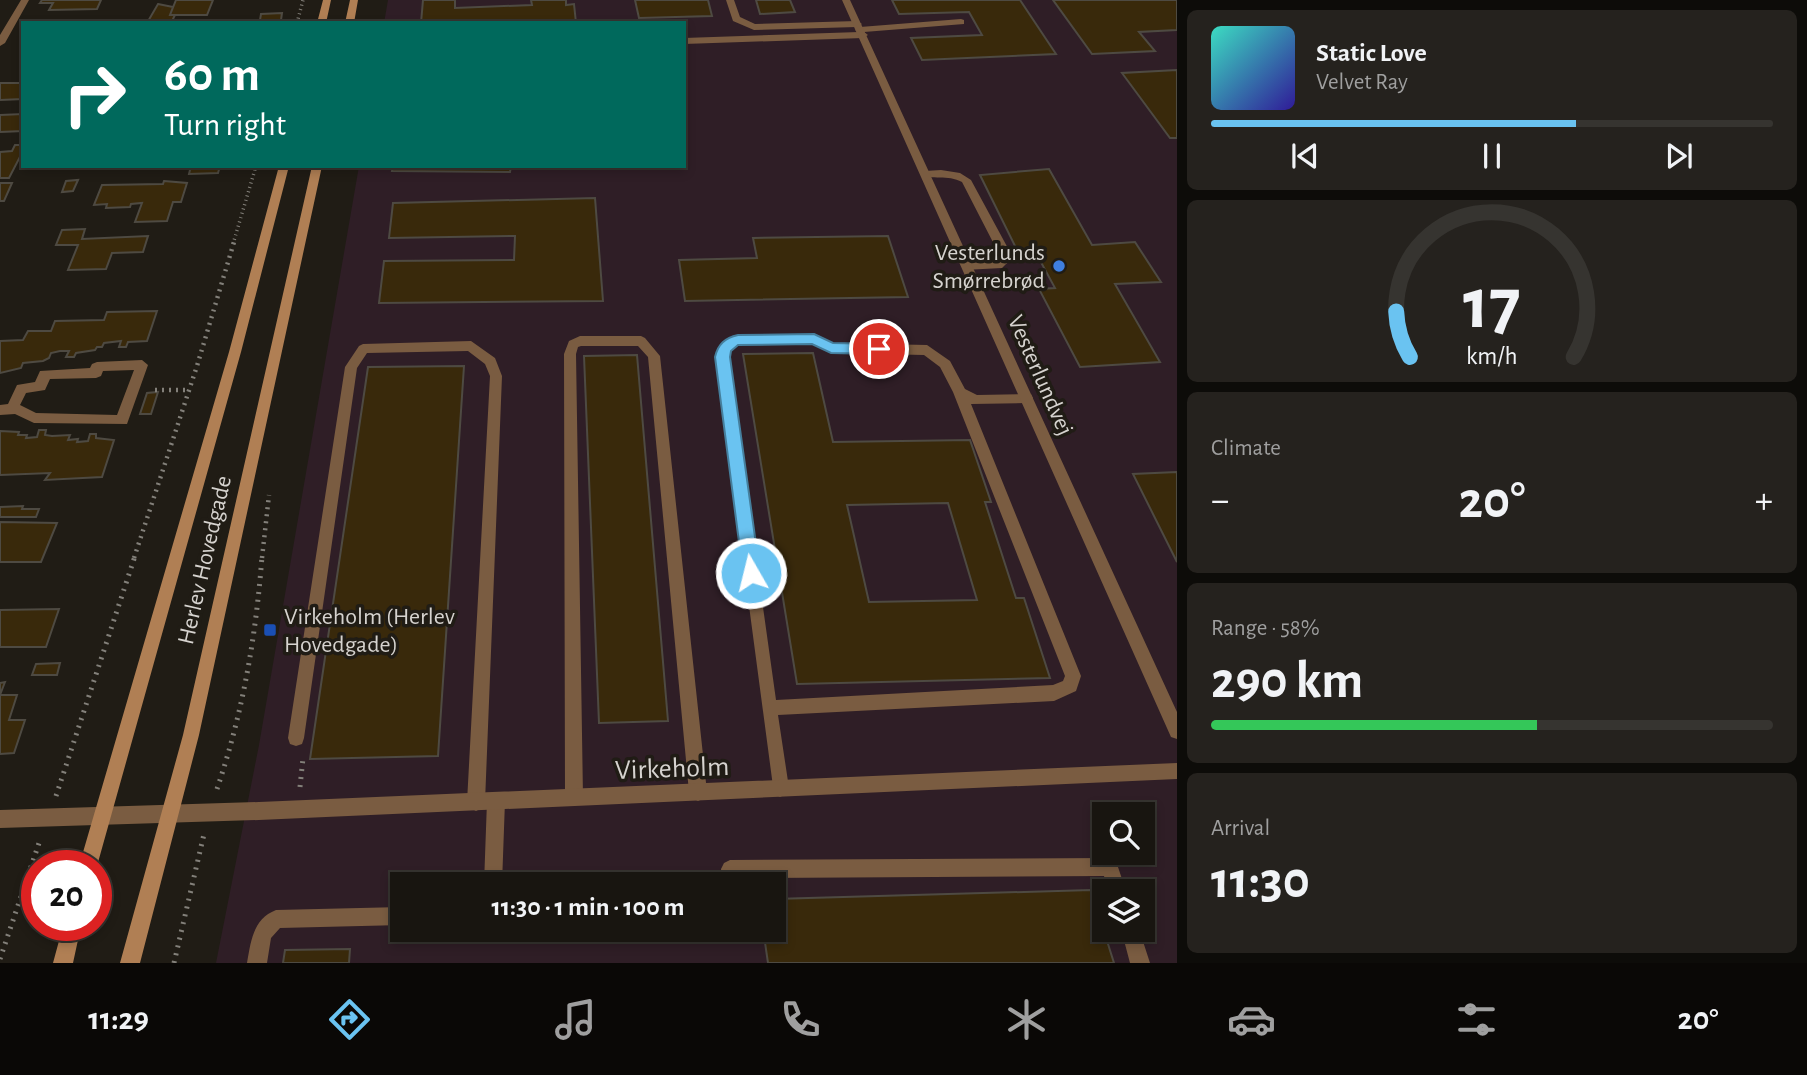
<!DOCTYPE html>
<meta charset="utf-8">
<style>
body{margin:0;font-family:"Alegreya Sans",sans-serif;background:#25221e;color:#f1f3f6;height:100vh;display:flex;flex-direction:column;font-size:26px;white-space:nowrap}
*{box-sizing:border-box;margin:0}
p{font-size:23px;color:#9f9f9f}
.icon{flex:none;width:38px;height:38px;fill:none;stroke:currentColor;stroke-width:2;stroke-linecap:round;stroke-linejoin:round}
.map{position:relative;flex:1;overflow:hidden}
.details{display:flex;flex-direction:column;gap:10px;padding:10px;background:#0d0c09;width:630px}
.details>*{flex:none}
.guide{position:absolute;left:21px;top:21px;width:665px;height:147px;border-radius:0px;box-shadow:0 4px 10px #0003,0 0 0 2px #363430;background:#00695c;color:#fff;overflow:hidden}
.buttons{position:absolute;left:1092px;top:802px;display:grid;gap:14px}
.buttons a{display:grid;place-items:center;width:63px;height:63px;border-radius:0px;background:#181510;box-shadow:0 4px 10px #0003,0 0 0 2px #363430;font-size:35px}
.speed{position:absolute;left:21px;top:850px;display:flex;gap:14px;font-size:35px;font-weight:700;text-align:center}
.speed>*{display:grid;place-content:center;width:91px;height:91px;border-radius:50%;background:#181510;box-shadow:0 4px 10px #0003,0 0 0 2px #363430;line-height:1}
.speed .limit{border:10px solid #d22;background:#fff;color:#111}
.pin{position:absolute;display:grid;place-items:center;width:60px;height:60px;color:#fff;margin:-30px;border:4px solid #fff;border-radius:50%;box-shadow:0 2px 7px #0007}
.me{position:absolute;width:77px;margin:-38px;rotate:352deg;stroke-linejoin:round;filter:drop-shadow(0 0 5px #0008)}
.turn{display:flex;align-items:center;gap:24px;height:147px;padding:0 28px;font-size:32px}
.turn .icon{width:91px;height:91px;stroke-width:2.5}
.turn b{display:block;font-size:49px;line-height:60px}
.big{font-size:52px;font-weight:700;line-height:1.1}
.details .card{flex:1;display:flex;flex-direction:column;justify-content:center;gap:10px;min-width:0;padding:0 24px;border-radius:10px;background:#25221e}
.details .dial{align-items:center;gap:0}
.dial svg{height:182px;overflow:visible;fill:none;stroke:#363430;stroke-width:7;stroke-linecap:round;text-anchor:middle}
.dial text{fill:#f1f3f6;stroke:none}
.song{display:flex;align-items:center;gap:21px}
.cover{width:84px;height:84px;border-radius:10px;background:linear-gradient(135deg,hsl(170 70% 55%),hsl(250 70% 35%))}
.played{height:7px;border-radius:4px;background:linear-gradient(90deg,#6ac3f1 65%,#363430 65%)}
.keys{display:flex;justify-content:space-around;direction:ltr}
.heat{display:flex;justify-content:space-between;align-items:center;font-size:38px;direction:ltr}
.charge{height:10px;border-radius:5px;background:linear-gradient(90deg,#34c759 58%,#363430 0)}
.trip{position:absolute;left:390px;top:872px;width:396px;height:70px;border-radius:0px;background:#181510;box-shadow:0 4px 10px #0003,0 0 0 2px #363430;font-weight:700;line-height:70px;text-align:center}
.tabs{display:flex;height:112px;justify-content:space-around;align-items:center;background:#0a0806;color:#9f9f9f}
.tabs .icon{width:49px;height:49px}
.tabs .active{color:#6ac3f1}
.tabs b{font-size:32px;color:#f1f3f6}
main{display:flex;flex:1;min-height:0}
.map>svg:first-child{display:block}
.industrial{fill:#2f1e26;fill-rule:evenodd}
.building{fill:#39290b;stroke:#4e4a42;stroke-width:2;fill-rule:evenodd}
.lines{fill:none;stroke-linecap:round;stroke-linejoin:round}
.path-far2{stroke:#83807a;stroke-width:3.5;stroke-dasharray:1 3.5;stroke-linecap:butt}
.path-far1{stroke:#83807a;stroke-width:4.5;stroke-dasharray:2 5;stroke-linecap:butt}
.path{stroke:#83807a;stroke-width:5;stroke-dasharray:2 6;stroke-linecap:butt}
.service{fill:#7a5c41;fill-rule:evenodd}
.minor{fill:#7a5c41;fill-rule:evenodd}
.secondary{fill:#b07f54;fill-rule:evenodd}
.route{fill:#6ac3f1;stroke:#457f9d;stroke-width:2}
.shop-dot{fill:#3f7fe0;stroke:#201c15;stroke-width:2.5}
.transit-dot{fill:#1a4fb4;stroke:#201c15;stroke-width:2.5}
.labels{text-anchor:middle;stroke-width:7;stroke-linejoin:round;paint-order:stroke}
.poi-label{font-size:24px;fill:#d6d3cf;stroke:#201c15;text-anchor:end}
.street-label{font-size:24px;fill:#d6d3cf;stroke:#201c15}
.near-street-label{font-size:28px;fill:#d6d3cf;stroke:#201c15}
</style>
<main>
<div class="map">
<svg width="1177" height="963" viewBox="0 0 1177 963">
<rect width="100%" height="100%" fill="#201c15"/>
<!-- industrial -->
<path class="industrial" d="M388 0H1177V963H216L259 745 359 166H684V23H384ZM1104 814H1143V852H1104ZM402 884H774V929H402ZM1104 891H1143V929H1104Z"/>
<!-- building -->
<path class="building" d="M42 0H101L97 9 49 10 53 3H40Z
M176 0H213L207 15H170Z
M423 0H455V8L532 5 531 0H566V5L574 4 576 23H421Z
M635 0H708L712 16 639 18Z
M756 0H790L795 12 760 14Z
M892 0H1020L1056 54 922 60 911 38 982 35 969 12 899 14Z
M1053 0H1177V30L1139 32 1155 51 1092 54Z
M158 4 173 7 170 15H175L171 23H147Z
M282 13 281 20H260L261 14Z
M1177 70V138H1170L1122 73Z
M0 83H23V99L0 100Z
M23 114V131L0 132V115Z
M15 145H23V151L9 178H0V152L12 151Z
M191 166H220L218 173 189 174Z
M393 166H511L510 172 392 171Z
M1049 169 1092 245 1135 242 1161 282 1115 284 1160 362 1080 367 1039 289 1055 288 1036 253 1019 254 980 175Z
M78 180 73 191 62 192 66 181Z
M164 181 187 183 181 202H173L167 221 135 222 142 203 131 204 130 207 106 208 107 204 94 205 102 185 163 184Z
M0 183H12L4 201H0Z
M595 198 603 301 379 303 384 261 514 260 515 236 389 238 393 203Z
M85 229 82 239 148 236 143 252 112 253 106 269 68 270 78 245H56L62 230Z
M888 236 908 297 685 301 679 260 757 258 753 238Z
M157 311 147 341 128 342 126 347H119L121 341 104 343 102 347H97L95 350 76 353 74 357H66L69 351H60L51 353 49 358 43 361 23 363 21 368 0 373V341L23 340 28 331H51L55 321 104 320 107 312Z
M813 353 833 442 970 440 991 502H985L1016 598H1024L1050 678 797 684 743 354ZM948 503 977 600 869 602 847 505Z
M637 355 668 721 599 723 584 356Z
M464 366 438 756 310 759 368 367Z
M158 392 151 414H140L147 393Z
M39 430H46L45 435 52 436 70 435 68 440 78 439 77 442 88 441 90 434H96V438L114 440 102 477 45 480 50 473 0 475V431L19 432 18 435H27L26 438 37 437Z
M1177 472V562L1133 474Z
M23 506 22 509H39L36 517H0V507Z
M0 522 57 523 41 562H0Z
M59 609 46 647H0V610Z
M60 663 57 675H32L36 664Z
M5 682 0 695H17L9 720H25L14 753 0 754V683Z
M1091 890 1114 963H768L763 929H774V899Z
M350 949 349 963H283L285 950Z"/>
<g class="lines">
<!-- path-far2 -->
<path class="path-far2" d="M297 23 303 0
M233 244 256 166"/>
<!-- path-far1 -->
<path class="path-far1" d="M155 390H189
M134 558 197 366 234 242
M262 558 269 495"/>
<!-- path -->
<path class="path" d="M300 787 303 758
M217 789C243 712 256 636 262 556
M56 796 135 556
M0 959 40 840
M174 963 204 834"/>
<!-- service -->
<path class="service" d="M726 0H734L740 17 755 24 857 21 862 24 857 27 754 30 733 21Z
M961 19 964 20V24L864 32 868 35 863 38 684 44V38L859 32 855 30 860 27Z
M941 170 960 173 971 180 1010 252 1008 262 1002 268 964 270 962 267 968 263 995 261 998 252 962 182C948 174 931 181 920 174L925 171Z
M738 335H814L833 343 927 345 950 361 965 389 977 395 1031 394 1033 398 1031 402 1026 403 971 404 1081 676 1076 691 1054 701 778 715 789 788 786 794 780 797 774 794 716 357 725 341ZM812 344 831 353 924 355 940 367 953 392 1065 676 1063 681 1053 685 776 700 728 357 732 349 738 345Z
M580 336H641L645 338 660 356 707 792 704 798 698 801 692 798 689 792 648 357 638 346H581L578 347 576 354 583 797 580 803 574 806 568 803 565 797 564 354 569 341Z
M471 341 495 358 502 376 485 802 482 808 476 811 470 808 467 802 490 376 485 364 468 351 367 353 357 368 304 738 302 744 296 746 290 744 288 738 345 367 359 346 363 344Z
M142 360 148 365 127 424 34 423 15 414 0 415V405L8 404 17 385 35 382 40 371 90 368 92 364 97 362ZM134 370 117 415 36 413 20 405 26 393 45 390 50 379 96 378 101 376 103 371Z
M496 792 502 795 505 801 502 884H484L487 801 490 795Z
M1110 858 1116 861 1126 891H1108L1104 876 740 878V884H722L721 869 724 863 730 860Z
M402 907V925L280 928 271 938 267 963H247C251 941 253 919 276 910Z
M1121 929H1139L1150 963H1130Z"/>
<!-- minor -->
<path class="minor" d="M21 0H29L5 43 0 46V35Z
M842 0H850L1177 712V739L1171 737Z
M1177 763V779L259 820 0 828V810L259 802Z"/>
<!-- secondary -->
<path class="secondary" d="M323 0H331L326 23H317Z
M350 0H358L354 23H345Z
M279 166H289L241 352 97 866 96 868 79 866 229 352Z
M312 166H322L199 735 140 963H120L183 735Z
M63 926H81L73 963H53Z"/>
</g>
<!-- route -->
<path class="route" d="M814 334 833 343 879 344 886 349 879 354 831 353 812 344 738 345 731 351 730 357 760 573 757 578 751 580 745 578 743 573 715 357C718 344 725 338 738 335Z"/>
<!-- markers -->
<circle class="shop-dot" cx="1059" cy="266" r="7"/>
<rect class="transit-dot" x="263" y="623" width="14" height="14" rx="3.5"/>
<g class="labels">
<!-- poi labels -->
<g class="poi-label">
<text x="1045" y="260">Vesterlunds<tspan x="1045" dy="28">Smørrebrød</tspan></text>
<text x="284" y="624" text-anchor="start">Virkeholm (Herlev<tspan x="284" dy="28">Hovedgade)</tspan></text>
</g>
<!-- street labels -->
<g class="street-label">
<text transform="translate(1041 375) rotate(66)" y="8">Vesterlundvej</text>
<text transform="translate(204 560) rotate(-77)" y="8">Herlev Hovedgade</text>
</g>
<!-- near-street labels -->
<g class="near-street-label">
<text transform="translate(672 767) rotate(-2)" y="10">Virkeholm</text>
</g>
</g>
</svg>
<div class="buttons">
<a><svg class="icon" aria-label="search" viewBox="0 0 24 24"><circle cx="10" cy="10" r="6"/><path d="M15 15l6 6"/></svg></a>
<a><svg class="icon" aria-label="layers" viewBox="0 0 24 24"><path d="M12 4l9 5-9 5-9-5zM3 14l9 5 9-5"/></svg></a>
</div>
<div class="speed"><div class="limit">20</div></div>
<div class="pin" style="left:879px;top:349px;background:#d93025"><svg class="icon" aria-label="arrive" viewBox="0 0 24 24"><path d="M6 21V4h12l-3 4 3 4H6"/></svg></div>
<svg class="me" style="left:751px;top:573px" viewBox="-20 -20 40 40"><circle r="17" fill="#6ac3f1" stroke="#fff" stroke-width="3"/><path d="M0-11L8 9 0 5-8 9z" fill="#fff"/></svg>
<div class="trip">11:30 · 1 min · 100 m</div>
<div class="guide">
<div class="turn"><svg class="icon" aria-label="right" viewBox="0 0 24 24"><path d="M7 20v-9h11M14 6l5 5-5 5"/></svg><div><b>60 m</b>Turn right</div></div>
</div>
</div>
<section class="details">
<div class="card">
<div class="song"><i class="cover"></i><div><b>Static Love</b><p>Velvet Ray</p></div></div>
<div class="played"></div>
<div class="keys"><svg class="icon" aria-label="previous" viewBox="0 0 24 24"><path d="M18 5L8 12l10 7zM5 5v14"/></svg><svg class="icon" aria-label="pause" viewBox="0 0 24 24"><path d="M8 5v14M16 5v14"/></svg><svg class="icon" aria-label="next" viewBox="0 0 24 24"><path d="M6 5l10 7-10 7zM19 5v14"/></svg></div>
</div>
<div class="card dial"><svg viewBox="0 0 100 80">
<path d="M14 69A42 42 0 1 1 86 69"/>
<path d="M14 69A42 42 0 0 1 8 49" stroke="#6ac3f1"/>
<text x="50" y="56" font-size="32" font-weight="700">17</text>
<text x="50" y="72" font-size="11">km/h</text>
</svg></div>
<div class="card"><p>Climate</p>
<div class="heat"><a>−</a><b class="big">20°</b><a>+</a></div>
</div>
<div class="card"><p>Range · 58%</p><b class="big">290 km</b><div class="charge"></div></div>
<div class="card"><p>Arrival</p><b class="big">11:30</b></div>
</section>
</main>
<nav class="tabs">
<b>11:29</b>
<svg class="icon active" aria-label="directions" viewBox="0 0 24 24"><path d="M12 3l9 9-9 9-9-9zM9 14v-3h6M13 9l2 2-2 2"/></svg>
<svg class="icon" aria-label="music" viewBox="0 0 24 24"><path d="M9 18V5l10-2v13"/><circle cx="6" cy="18" r="3"/><circle cx="16" cy="16" r="3"/></svg>
<svg class="icon" aria-label="phone" viewBox="0 0 24 24"><path d="M5 4h4l2 5-3 2q2 4 5 5l2-3 5 2v4C11 20 4 13 5 4z"/></svg>
<svg class="icon" aria-label="climate" viewBox="0 0 24 24"><path d="M12 3v18M4 7l16 10M4 17L20 7"/></svg>
<svg class="icon" aria-label="car" viewBox="0 0 24 24"><path d="M5 17H2v-5l4-1 3-4h7l3 4 3 1v5h-3M9 17h6M6 11h13"/><circle cx="7" cy="17" r="2"/><circle cx="17" cy="17" r="2"/></svg>
<svg class="icon" aria-label="filters" viewBox="0 0 24 24"><path d="M4 7h16M4 17h16"/><circle cx="9" cy="7" r="2"/><circle cx="15" cy="17" r="2"/></svg>
<b>20°</b>
</nav>
